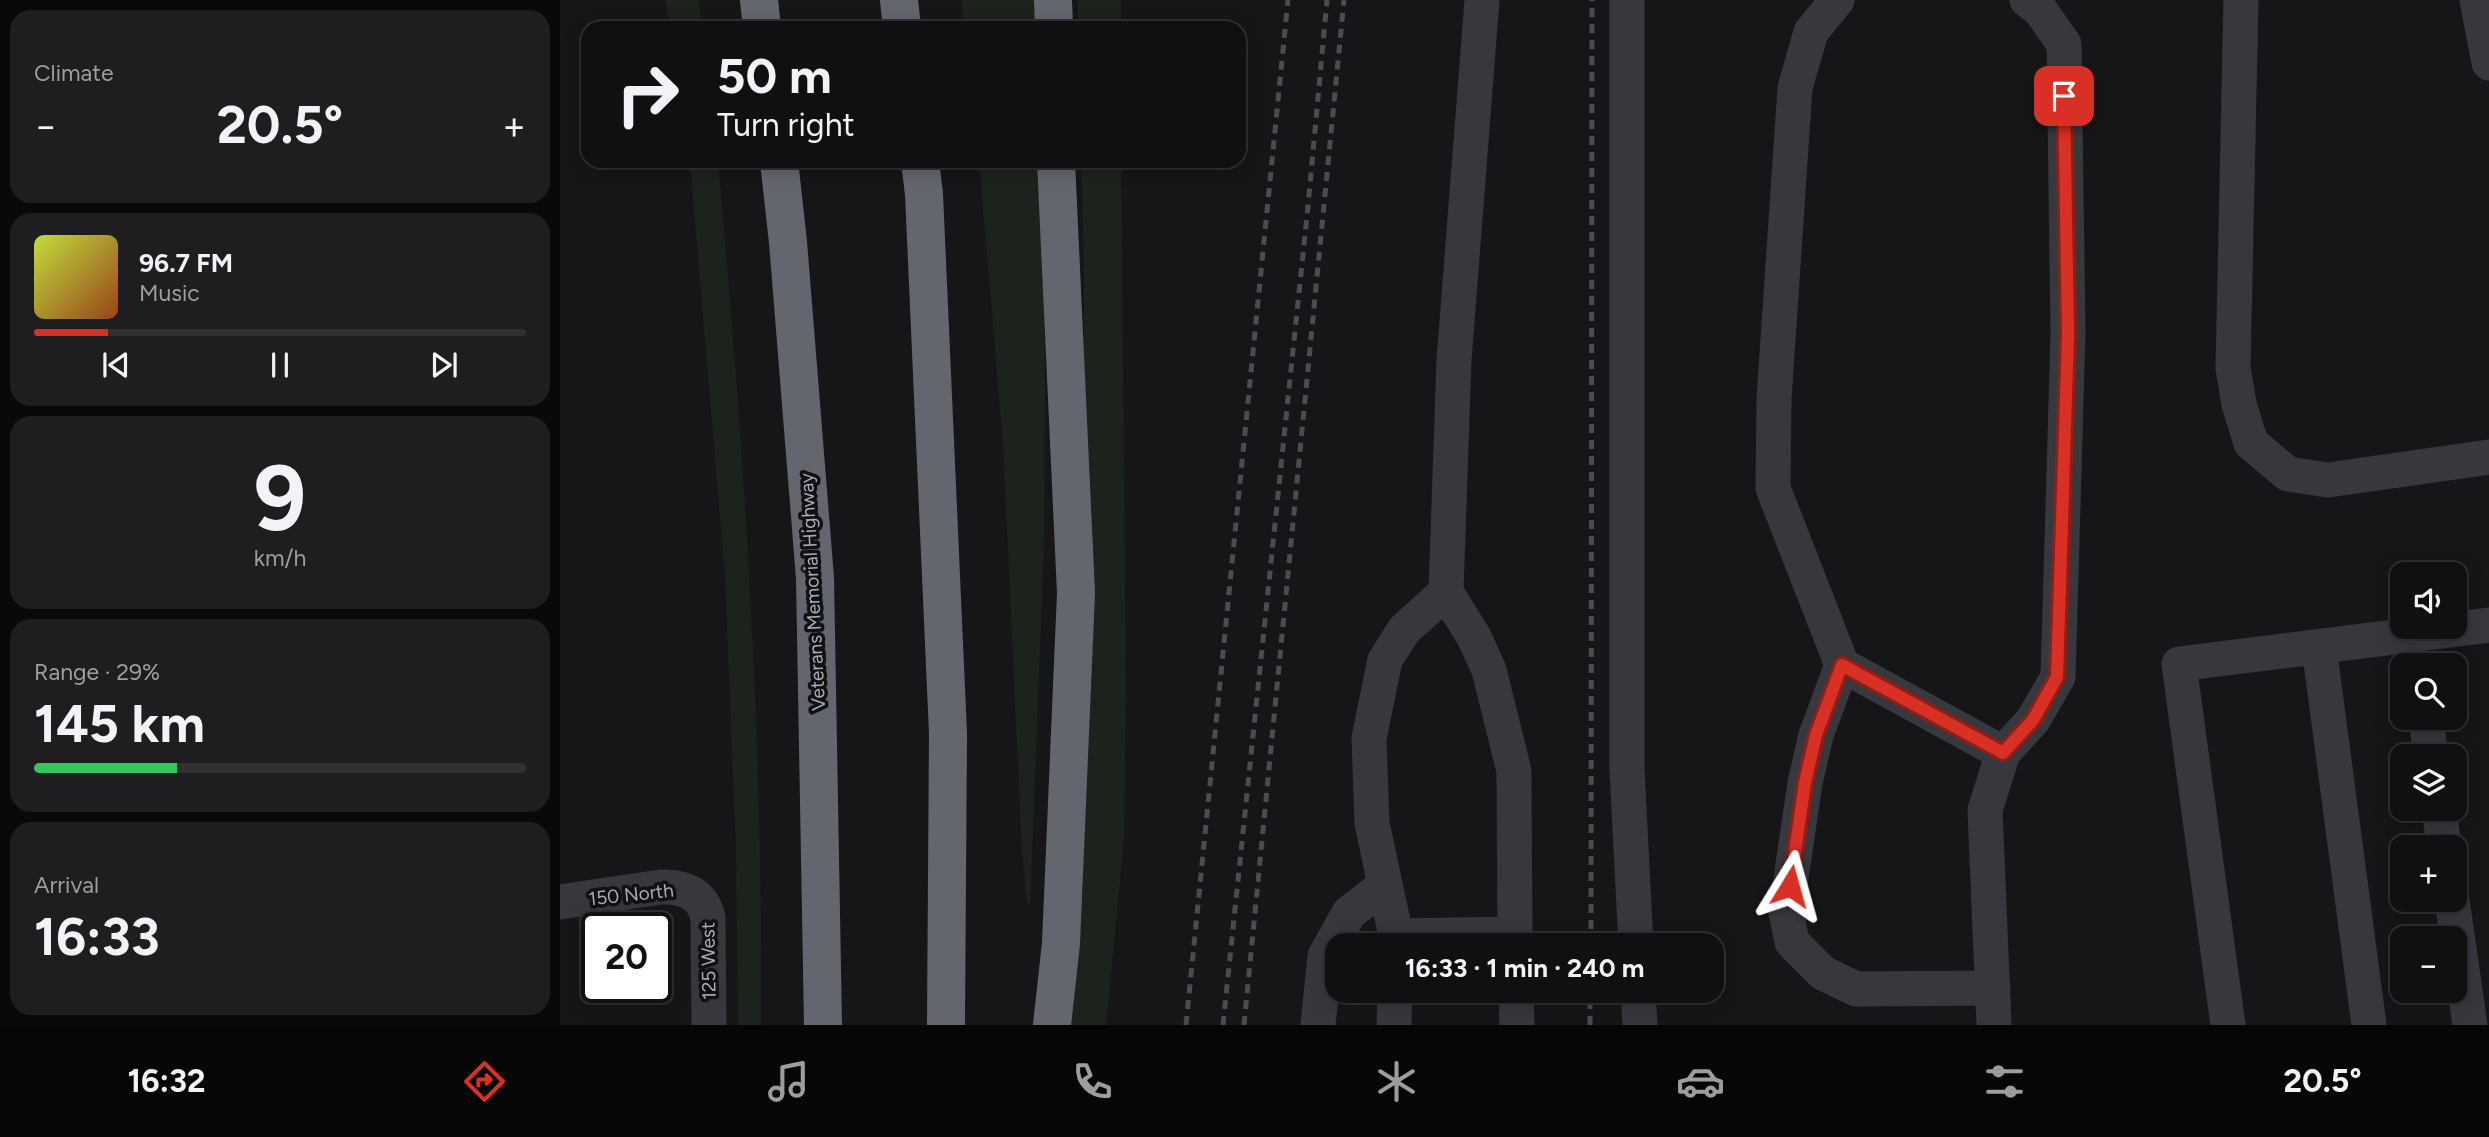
<!DOCTYPE html>
<meta charset="utf-8">
<style>
body{margin:0;font-family:Figtree,sans-serif;background:#1e1e20;color:#f1f3f6;height:100vh;display:flex;flex-direction:column;font-size:26px;white-space:nowrap}
*{box-sizing:border-box;margin:0}
p{font-size:23px;color:#9c9d9f}
.icon{flex:none;width:38px;height:38px;fill:none;stroke:currentColor;stroke-width:2;stroke-linecap:round;stroke-linejoin:round}
.map{position:relative;flex:1;overflow:hidden}
.side{display:flex;flex-direction:column;gap:10px;padding:10px;background:#09090a;width:560px}
.side>*{flex:none}
.guide{position:absolute;left:21px;top:21px;width:665px;height:147px;border-radius:21px;box-shadow:0 4px 18px #0003,0 0 0 2px #303032;background:#101012;color:#f1f3f6;overflow:hidden}
.buttons{position:absolute;left:1830px;top:562px;display:grid;gap:14px}
.buttons a{display:grid;place-items:center;width:77px;height:77px;border-radius:14px;background:#101012;box-shadow:0 4px 18px #0003,0 0 0 2px #303032;font-size:35px}
.speed{position:absolute;left:21px;top:912px;display:flex;gap:14px;font-size:35px;font-weight:700;text-align:center}
.speed>*{display:grid;place-content:center;width:91px;height:91px;border-radius:50%;background:#101012;box-shadow:0 4px 18px #0003,0 0 0 2px #303032;line-height:1}
.speed .limit{border:4px solid #111;border-radius:10px;background:#fff;color:#111}
.pin{position:absolute;display:grid;place-items:center;width:60px;height:60px;color:#fff;margin:-30px;border-radius:14px;box-shadow:0 4px 10px #0006}
.me{position:absolute;width:77px;margin:-38px;rotate:8deg;stroke-linejoin:round;filter:drop-shadow(0 0 5px #0008)}
.turn{display:flex;align-items:center;gap:24px;height:147px;padding:0 21px;font-size:32px}
.turn .icon{width:91px;height:91px;stroke-width:2.5}
.turn b{display:block;font-size:49px;line-height:60px}
.big{font-size:52px;font-weight:700;line-height:1.1}
.side .card{flex:1;display:flex;flex-direction:column;justify-content:center;gap:10px;min-width:0;padding:0 24px;border-radius:21px;background:#1e1e20}
.side .dial{align-items:center;gap:0}
.dial b{font-size:91px;line-height:1}
.song{display:flex;align-items:center;gap:21px}
.cover{width:84px;height:84px;border-radius:10px;background:linear-gradient(135deg,hsl(70 70% 55%),hsl(20 70% 35%))}
.played{height:7px;border-radius:4px;background:linear-gradient(90deg,#d93025 15%,#303032 15%)}
.keys{display:flex;justify-content:space-around;direction:ltr}
.heat{display:flex;justify-content:space-between;align-items:center;font-size:38px;direction:ltr}
.charge{height:10px;border-radius:5px;background:linear-gradient(90deg,#34c759 29%,#303032 0)}
.trip{position:absolute;left:765px;top:933px;width:399px;height:70px;border-radius:21px;background:#101012;box-shadow:0 4px 18px #0003,0 0 0 2px #303032;font-weight:700;line-height:70px;text-align:center}
.tab-bar{display:flex;height:112px;justify-content:space-around;align-items:center;background:#060607;color:#9c9d9f}
.tab-bar .icon{width:49px;height:49px}
.tab-bar .selected{color:#d93025}
.tab-bar b{font-size:32px;color:#f1f3f6}
main{display:flex;flex:1;min-height:0}
.map>svg:first-child{display:block}
.green{fill:#1c231d}
.lines{fill:none;stroke-linecap:round;stroke-linejoin:round}
.minor{stroke:#37383d;stroke-width:35}
.highway{stroke:#63666e;stroke-width:38}
.rail{stroke:#4a4c52;stroke-width:5;stroke-dasharray:9 7;stroke-linecap:butt}
.route-casing{stroke:#8d1f18;stroke-width:18}
.route{stroke:#d93025;stroke-width:12}
.labels{text-anchor:middle;stroke-width:7;stroke-linejoin:round;paint-order:stroke}
.street-label{font-size:19px;fill:#a8adb8;stroke:#111113}
</style>
<main>
<section class="side">
<div class="card"><p>Climate</p>
<div class="heat"><a>−</a><b class="big">20.5°</b><a>+</a></div>
</div>
<div class="card">
<div class="song"><i class="cover"></i><div><b>96.7 FM</b><p>Music</p></div></div>
<div class="played"></div>
<div class="keys"><svg class="icon" aria-label="previous" viewBox="0 0 24 24"><path d="M18 5L8 12l10 7zM5 5v14"/></svg><svg class="icon" aria-label="pause" viewBox="0 0 24 24"><path d="M8 5v14M16 5v14"/></svg><svg class="icon" aria-label="next" viewBox="0 0 24 24"><path d="M6 5l10 7-10 7zM19 5v14"/></svg></div>
</div>
<div class="card dial"><b>9</b><p>km/h</p></div>
<div class="card"><p>Range · 29%</p><b class="big">145 km</b><div class="charge"></div></div>
<div class="card"><p>Arrival</p><b class="big">16:33</b></div>
</section>
<div class="map">
<svg width="1929" height="1025" viewBox="0 0 1929 1025">
<rect width="100%" height="100%" fill="#161618"/>
<!-- green -->
<path class="green" d="M106 0H139L142 28H110Z
M401 0H479L480 28H404Z
M518 0H561V28H518Z
M130 161H158C184 448 203 736 201 1025H178L176 848 165 575Z
M419 161H482L485 367 484 541 470 906 467 903 462 851 443 443Z
M521 161H561L566 686 564 840 546 1025H503L524 458V262Z"/>
<g class="lines">
<!-- minor -->
<path class="minor" d="M922 0 894 360 886 592 914 637 929 670 954 771 955 945
M1067 0V769L1076 945
M1277 0 1251 32 1235 88 1214 399 1213 488 1282 665 1256 735 1245 783 1226 912 1232 942 1263 973 1296 989 1433 988
M1681 0 1673 368 1679 404 1691 443 1728 474 1768 480 1929 457
M1917 0 1929 63
M1759 647 1809 1025
M1282 665 1443 753
M1866 718 1871 756
M1879 808 1884 847
M1892 900 1910 1025
M0 902 101 887C124 886 143 894 148 918L149 1025
M836 936 955 934
M835 945 836 936 812 823 809 738 825 660 844 630 886 592
M956 990 957 1025
M1078 990 1080 1025
M758 1025 765 956 789 913 825 885
M834 1025 835 990
M1434 1025 1425 810 1443 753 1473 720 1498 677 1508 334 1504 44 1480 10 1467 0
M1668 1025 1619 664 1929 625"/>
<!-- highway -->
<path class="highway" d="M199 0 202 28
M339 0 342 28
M493 0 494 28
M219 161 228 242 255 578 263 1025
M360 161 364 194 388 733 386 1025
M492 1025 501 943 516 593 496 161"/>
<!-- rail -->
<path class="rail" d="M1031 945 1032 0
M626 1025 728 0
M663 1025 748 206 767 0
M684 1025 784 0
M1030 1025V990"/>
</g>
<g class="lines">
<defs>
<path id="route" d="M1230 886 1245 783 1256 735 1282 665 1443 753 1473 720 1497 677 1508 334 1504 96"/>
</defs>
<!-- route casing -->
<use href="#route" class="route-casing"/>
<!-- route -->
<use href="#route" class="route"/>
</g>
<g class="labels">
<!-- street labels -->
<g class="street-label">
<text transform="translate(252 592) rotate(-93)" y="7">Veterans Memorial Highway</text>
<text transform="translate(71 894) rotate(-6)" y="7">150 North</text>
<text transform="translate(148 961) rotate(-91)" y="7">125 West</text>
</g>
</g>
</svg>
<div class="buttons">
<a><svg class="icon" aria-label="sound" viewBox="0 0 24 24"><path d="M4 9h4l5-4v14l-5-4H4zM17 9q2 3 0 6"/></svg></a>
<a><svg class="icon" aria-label="search" viewBox="0 0 24 24"><circle cx="10" cy="10" r="6"/><path d="M15 15l6 6"/></svg></a>
<a><svg class="icon" aria-label="layers" viewBox="0 0 24 24"><path d="M12 4l9 5-9 5-9-5zM3 14l9 5 9-5"/></svg></a>
<a>+</a>
<a>−</a>
</div>
<div class="speed"><div class="limit">20</div></div>
<div class="pin" style="left:1504px;top:96px;background:#d93025"><svg class="icon" aria-label="arrive" viewBox="0 0 24 24"><path d="M6 21V4h12l-3 4 3 4H6"/></svg></div>
<svg class="me" style="left:1230px;top:886px" viewBox="-20 -20 40 40"><path d="M0-17L14 15 0 8-14 15z" fill="#d93025" stroke="#fff" stroke-width="4"/></svg>
<div class="trip">16:33 · 1 min · 240 m</div>
<div class="guide">
<div class="turn"><svg class="icon" aria-label="right" viewBox="0 0 24 24"><path d="M7 20v-9h11M14 6l5 5-5 5"/></svg><div><b>50 m</b>Turn right</div></div>
</div>
</div>
</main>
<nav class="tab-bar">
<b>16:32</b>
<svg class="icon selected" aria-label="directions" viewBox="0 0 24 24"><path d="M12 3l9 9-9 9-9-9zM9 14v-3h6M13 9l2 2-2 2"/></svg>
<svg class="icon" aria-label="music" viewBox="0 0 24 24"><path d="M9 18V5l10-2v13"/><circle cx="6" cy="18" r="3"/><circle cx="16" cy="16" r="3"/></svg>
<svg class="icon" aria-label="phone" viewBox="0 0 24 24"><path d="M5 4h4l2 5-3 2q2 4 5 5l2-3 5 2v4C11 20 4 13 5 4z"/></svg>
<svg class="icon" aria-label="climate" viewBox="0 0 24 24"><path d="M12 3v18M4 7l16 10M4 17L20 7"/></svg>
<svg class="icon" aria-label="car" viewBox="0 0 24 24"><path d="M5 17H2v-5l4-1 3-4h7l3 4 3 1v5h-3M9 17h6M6 11h13"/><circle cx="7" cy="17" r="2"/><circle cx="17" cy="17" r="2"/></svg>
<svg class="icon" aria-label="filters" viewBox="0 0 24 24"><path d="M4 7h16M4 17h16"/><circle cx="9" cy="7" r="2"/><circle cx="15" cy="17" r="2"/></svg>
<b>20.5°</b>
</nav>
